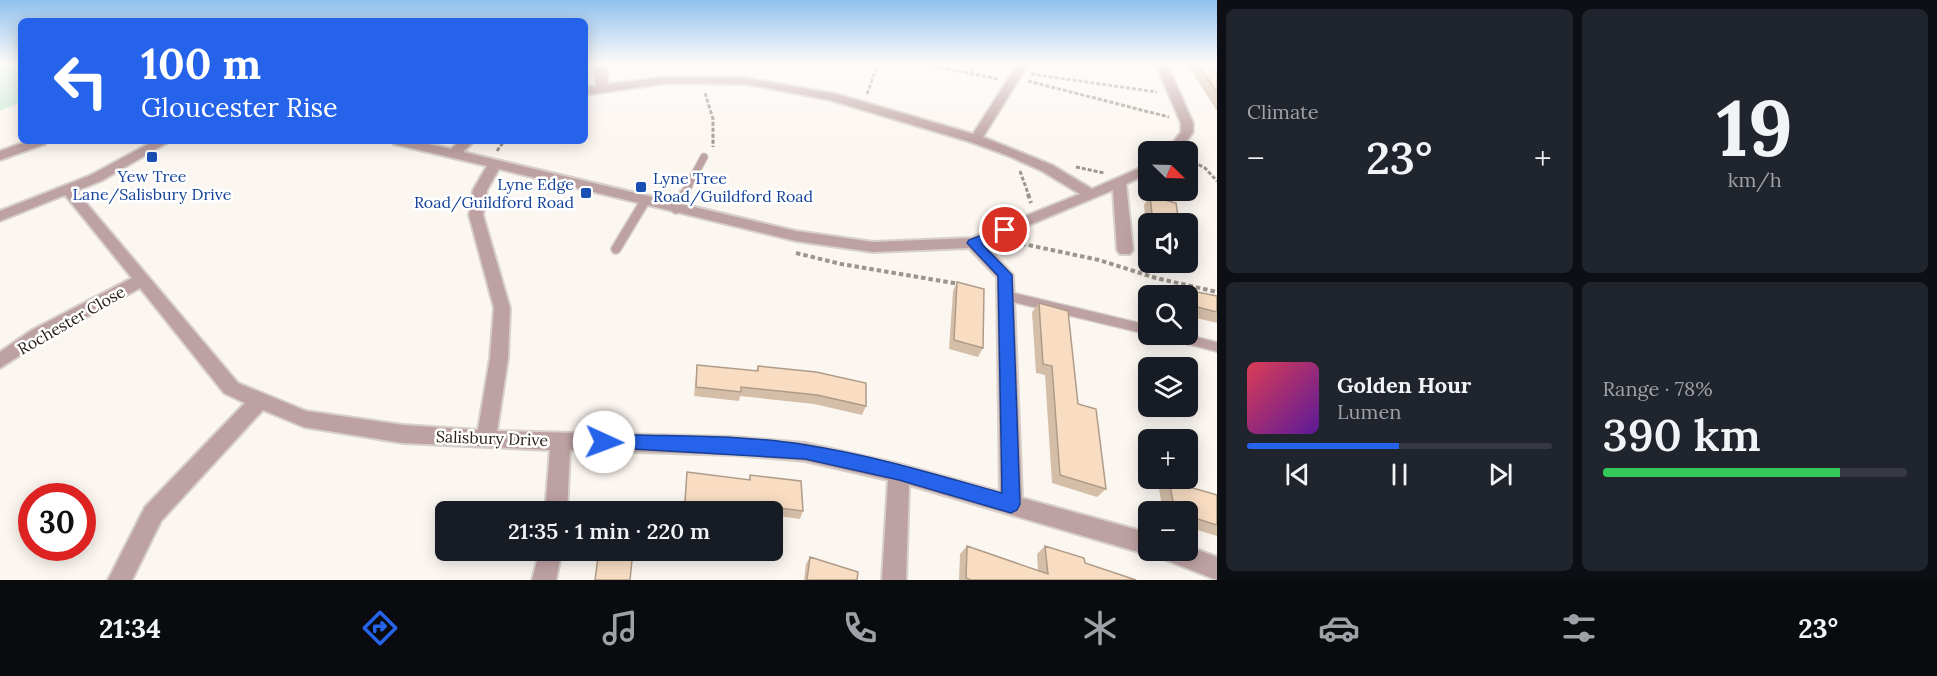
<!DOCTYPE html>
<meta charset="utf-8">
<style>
body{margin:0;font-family:Lora,serif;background:#20242c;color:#f1f3f6;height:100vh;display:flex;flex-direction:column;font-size:22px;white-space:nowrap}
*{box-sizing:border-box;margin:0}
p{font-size:20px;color:#9ea1a6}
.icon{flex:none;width:33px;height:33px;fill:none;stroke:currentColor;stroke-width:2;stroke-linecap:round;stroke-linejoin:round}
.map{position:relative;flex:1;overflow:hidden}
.drawer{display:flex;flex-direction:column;gap:9px;padding:9px;background:#0d0f14;width:720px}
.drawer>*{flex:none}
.banner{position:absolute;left:18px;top:18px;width:570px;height:126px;border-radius:9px;box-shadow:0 3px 15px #0003;background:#2563eb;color:#fff;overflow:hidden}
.needle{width:39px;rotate:113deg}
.buttons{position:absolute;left:1138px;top:141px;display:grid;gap:12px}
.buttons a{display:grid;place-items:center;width:60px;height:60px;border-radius:9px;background:#171b24;box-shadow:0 3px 15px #0003;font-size:30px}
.speed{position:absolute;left:18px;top:483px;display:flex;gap:12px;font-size:30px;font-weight:700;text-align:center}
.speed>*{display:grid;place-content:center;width:78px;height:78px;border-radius:50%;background:#171b24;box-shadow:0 3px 15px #0003;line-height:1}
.speed .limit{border:9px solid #d22;background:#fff;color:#111}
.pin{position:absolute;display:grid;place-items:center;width:51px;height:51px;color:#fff;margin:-26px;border:3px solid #fff;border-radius:50%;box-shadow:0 2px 6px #0007}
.me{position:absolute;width:66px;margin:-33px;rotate:92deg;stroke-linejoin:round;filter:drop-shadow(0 0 4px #0008)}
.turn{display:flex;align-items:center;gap:21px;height:126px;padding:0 24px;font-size:27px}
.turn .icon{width:78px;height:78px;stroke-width:2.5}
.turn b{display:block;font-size:42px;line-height:51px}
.big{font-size:45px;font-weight:600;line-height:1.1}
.drawer .card{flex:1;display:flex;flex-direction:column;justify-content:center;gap:9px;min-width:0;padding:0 21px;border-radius:9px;background:#20242c}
.drawer .dial{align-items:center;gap:0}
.dial b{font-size:78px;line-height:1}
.song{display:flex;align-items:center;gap:18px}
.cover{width:72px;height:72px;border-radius:9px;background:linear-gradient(135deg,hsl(350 70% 55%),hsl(270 70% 35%))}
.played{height:6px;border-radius:3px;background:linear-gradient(90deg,#2563eb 50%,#363941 50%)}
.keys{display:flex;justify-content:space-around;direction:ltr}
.heat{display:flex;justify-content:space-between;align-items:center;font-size:33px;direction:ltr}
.charge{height:9px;border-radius:4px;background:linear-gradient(90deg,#34c759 78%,#363941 0)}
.drawer .tiles{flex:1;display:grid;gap:9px;grid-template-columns:repeat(2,1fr)}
.trip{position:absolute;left:435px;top:501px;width:348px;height:60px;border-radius:9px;background:#171b24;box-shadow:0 3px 15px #0003;font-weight:600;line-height:60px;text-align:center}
.tabs{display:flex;height:96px;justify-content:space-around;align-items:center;background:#090b0e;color:#9ea1a6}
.tabs .icon{width:42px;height:42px}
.tabs .selected{color:#2563eb}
.tabs b{font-size:27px;color:#f1f3f6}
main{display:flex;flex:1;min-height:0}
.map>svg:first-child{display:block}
.green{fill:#c7ead6}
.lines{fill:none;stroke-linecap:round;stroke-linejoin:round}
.service-far1-casing{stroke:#d7d0ca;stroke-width:9}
.service-casing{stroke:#d7d0ca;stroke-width:12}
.minor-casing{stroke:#d7d0ca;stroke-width:4}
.path-far1{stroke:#9c948d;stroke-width:3;stroke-dasharray:4 2;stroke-linecap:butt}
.path{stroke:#9c948d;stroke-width:4;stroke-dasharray:4.5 3;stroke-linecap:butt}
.service-far1{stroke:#bea1a3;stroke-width:7}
.service{stroke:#bea1a3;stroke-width:9}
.minor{fill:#bea1a3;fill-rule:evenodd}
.wall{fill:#d5bea8}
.building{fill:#f8ddc3;stroke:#ae9b88;stroke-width:1.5}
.route{fill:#2563eb;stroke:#184099;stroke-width:1.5}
.transit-dot{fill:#1a4fb4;stroke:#fff;stroke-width:2}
.labels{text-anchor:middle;stroke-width:5;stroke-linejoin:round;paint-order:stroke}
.transit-label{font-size:16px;fill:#164399;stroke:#fff}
.street-label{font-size:16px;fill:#2c2219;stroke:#fff}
</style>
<main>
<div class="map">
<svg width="1217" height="580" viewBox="0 0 1217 580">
<rect width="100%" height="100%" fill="#fcf6f1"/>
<!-- green -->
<path class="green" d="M0 64H21V102L0 111Z"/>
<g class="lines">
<defs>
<path id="service-far1" d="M683 196 704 157"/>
<path id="service" d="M676 209 684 194
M616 249 645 201
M1007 296 1149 330
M1166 334 1217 347"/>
<path id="minor" d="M594 64H606L608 84 667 77 746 78 836 94 973 134 1018 64H1028L983 137 1052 165 1092 189 1149 164V173L1126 184 1133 250 1130 254H1120L1117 250 1113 190 984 244 1013 275 1022 498 1149 533V550L1157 552 1149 555 909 485 906 580H882L888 480 805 461 735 455 570 450 567 512H545L550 450 403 443 304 427 263 410 161 521 132 580H108L145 507 245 403 224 393 140 288 44 340 0 368V352L32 330 132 278 65 195 0 221V211L91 175 154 141H170L101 181 76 191 238 383 306 411 403 425 478 430 490 358 494 308 469 215 473 190 487 166 394 144 393 141H415L451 149 460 141H474L463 152 796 231 873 242 971 238 1080 194 1042 171 1009 156 971 142 830 100 746 84 667 83 585 95V87L596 86ZM499 169 796 241 873 252 969 248 997 277 1000 492 899 464 805 443 735 437 497 431 508 358 510 308 483 215 487 190Z
M1156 64H1167L1193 123V132L1179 152H1166L1181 132V123Z
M28 141H46L45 144 0 160V151Z
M1188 546 1217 557V580L1161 558 1158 550H1188Z
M540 550H562L556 580H532Z"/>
</defs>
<!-- service-far1 casing -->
<use href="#service-far1" class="service-far1-casing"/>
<!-- service casing -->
<use href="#service" class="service-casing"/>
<!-- minor casing -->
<use href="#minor" class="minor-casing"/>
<!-- path-far1 -->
<path class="path-far1" d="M923 64 999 79
M972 73 973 64
M1031 74 1157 92
M1028 81 1169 117
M705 93 713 119V147
M867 94 878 64
M497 151 504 141
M1188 159 1205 168 1217 181
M1076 167 1104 173
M1020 171 1029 196"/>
<!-- path -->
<path class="path" d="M1028 194 1031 203
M1014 242 1099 260 1156 278 1217 292
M796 253 841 264 959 284"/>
<!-- service-far1 -->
<use href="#service-far1" class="service-far1"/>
<!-- service -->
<use href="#service" class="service"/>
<!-- minor -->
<use href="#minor" class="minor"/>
</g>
<!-- wall -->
<path class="wall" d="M1187 64H1217V111Z
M1150 196 1179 224H1149V259L1144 205Z
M1161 262H1179L1176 266Z
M957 282 983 348 978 357 949 349 953 291Z
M1192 291 1217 296V323L1188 316V296Z
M1039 303 1078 404 1106 489 1097 497 1052 483 1045 375 1036 373 1032 312Z
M697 365 756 371 758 366 866 406 862 415 814 404 740 396 739 401 694 396Z
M687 472 749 480 750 475 803 511 800 519 772 515V512H699L684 510 686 481Z
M1169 481 1217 495V536L1188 527V512H1163L1159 489Z
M967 546 1038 571 1037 554 1045 546 1085 563 1136 580H959L960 554Z
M810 557 857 580H804L806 564Z"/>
<!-- building -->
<path class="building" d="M1198 64H1217V92Z
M1150 196 1176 203 1179 224H1153Z
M957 282 984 289 983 348 954 340Z
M1192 291 1217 296V312L1189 305Z
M1039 303 1068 311 1078 404 1096 409 1106 489 1060 475 1052 366 1043 364Z
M697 365 758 371V366L816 372 866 383V406L817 395 741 387V392L696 387Z
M687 472 750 480V475L801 481 803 511 738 503V508L685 502Z
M1169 481 1217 495V525L1188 516V512H1175Z
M967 546 1048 574 1045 546 1084 558 1085 563 1136 580H971L966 578Z
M599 550H633L630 580H595Z
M810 557 858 572 857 580H807Z"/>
<!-- sky -->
<linearGradient id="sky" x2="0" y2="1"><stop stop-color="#91c1ee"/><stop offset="0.44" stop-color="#fefbf9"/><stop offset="1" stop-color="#fefbf9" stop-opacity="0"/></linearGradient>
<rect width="1217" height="145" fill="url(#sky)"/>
<!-- route -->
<path class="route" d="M1005 226 1009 228 1011 230 1009 233 982 244 1012 275 1020 504 1017 510 1011 513 899 480 805 459 598 447 596 442 598 436 604 434C671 437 740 434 806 445 872 455 937 475 1002 493L998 276 967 243 969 240Z"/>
<!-- markers -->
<g class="transit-dot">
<rect x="146" y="151" width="12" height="12" rx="3"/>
<rect x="635" y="181" width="12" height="12" rx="3"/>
<rect x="580" y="187" width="12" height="12" rx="3"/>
</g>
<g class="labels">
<!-- transit labels -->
<g class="transit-label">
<text x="152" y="182">Yew Tree<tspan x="152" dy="18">Lane/Salisbury Drive</tspan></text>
<text x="653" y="184" text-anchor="start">Lyne Tree<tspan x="653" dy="18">Road/Guildford Road</tspan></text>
<text x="574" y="190" text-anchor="end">Lyne Edge<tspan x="574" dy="18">Road/Guildford Road</tspan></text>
</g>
<!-- street labels -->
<g class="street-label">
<text transform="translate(71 320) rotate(-30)" y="6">Rochester Close</text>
<text transform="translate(492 438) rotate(2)" y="6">Salisbury Drive</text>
</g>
</g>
</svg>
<div class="buttons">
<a><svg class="needle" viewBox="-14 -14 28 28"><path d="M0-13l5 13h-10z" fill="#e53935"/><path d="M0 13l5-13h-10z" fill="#9ea1a6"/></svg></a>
<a><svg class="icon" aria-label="sound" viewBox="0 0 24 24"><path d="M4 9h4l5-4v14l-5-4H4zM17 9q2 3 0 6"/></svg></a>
<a><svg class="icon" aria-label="search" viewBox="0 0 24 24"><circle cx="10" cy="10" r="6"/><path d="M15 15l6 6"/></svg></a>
<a><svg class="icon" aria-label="layers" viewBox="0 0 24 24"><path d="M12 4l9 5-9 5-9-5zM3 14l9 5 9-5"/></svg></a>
<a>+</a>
<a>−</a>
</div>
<div class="speed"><div class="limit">30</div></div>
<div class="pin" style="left:1005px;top:230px;background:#d93025"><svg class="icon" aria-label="arrive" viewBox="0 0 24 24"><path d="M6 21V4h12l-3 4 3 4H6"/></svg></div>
<svg class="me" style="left:604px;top:442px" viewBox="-20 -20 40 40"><circle r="19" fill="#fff"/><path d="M0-13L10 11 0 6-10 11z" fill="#2563eb"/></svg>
<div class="trip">21:35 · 1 min · 220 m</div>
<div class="banner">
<div class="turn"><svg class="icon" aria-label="left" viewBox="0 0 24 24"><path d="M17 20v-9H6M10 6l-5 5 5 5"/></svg><div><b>100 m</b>Gloucester Rise</div></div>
</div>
</div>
<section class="drawer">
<div class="tiles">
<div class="card"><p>Climate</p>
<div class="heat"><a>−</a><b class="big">23°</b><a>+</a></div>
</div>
<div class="card dial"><b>19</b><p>km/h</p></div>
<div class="card">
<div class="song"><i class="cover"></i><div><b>Golden Hour</b><p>Lumen</p></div></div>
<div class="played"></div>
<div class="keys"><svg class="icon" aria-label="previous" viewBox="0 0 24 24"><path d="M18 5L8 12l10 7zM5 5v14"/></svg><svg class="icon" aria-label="pause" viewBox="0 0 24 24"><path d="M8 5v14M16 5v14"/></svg><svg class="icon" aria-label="next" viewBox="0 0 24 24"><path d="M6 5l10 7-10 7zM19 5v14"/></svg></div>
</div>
<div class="card"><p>Range · 78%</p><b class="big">390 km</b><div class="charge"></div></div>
</div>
</section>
</main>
<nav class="tabs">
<b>21:34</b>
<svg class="icon selected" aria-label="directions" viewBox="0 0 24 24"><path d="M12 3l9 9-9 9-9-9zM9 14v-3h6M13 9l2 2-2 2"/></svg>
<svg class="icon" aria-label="music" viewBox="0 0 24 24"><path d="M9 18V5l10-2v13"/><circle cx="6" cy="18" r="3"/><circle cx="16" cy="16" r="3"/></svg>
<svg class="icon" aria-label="phone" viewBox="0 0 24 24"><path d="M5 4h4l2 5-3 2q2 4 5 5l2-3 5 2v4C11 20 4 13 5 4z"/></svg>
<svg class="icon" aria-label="climate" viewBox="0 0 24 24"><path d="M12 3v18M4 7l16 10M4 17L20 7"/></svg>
<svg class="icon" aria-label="car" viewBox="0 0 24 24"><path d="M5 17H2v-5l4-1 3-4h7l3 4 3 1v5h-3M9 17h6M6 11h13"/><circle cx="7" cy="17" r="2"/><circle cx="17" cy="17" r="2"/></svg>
<svg class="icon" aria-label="filters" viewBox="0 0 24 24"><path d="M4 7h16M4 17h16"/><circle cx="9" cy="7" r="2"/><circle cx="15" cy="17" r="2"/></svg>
<b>23°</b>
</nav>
